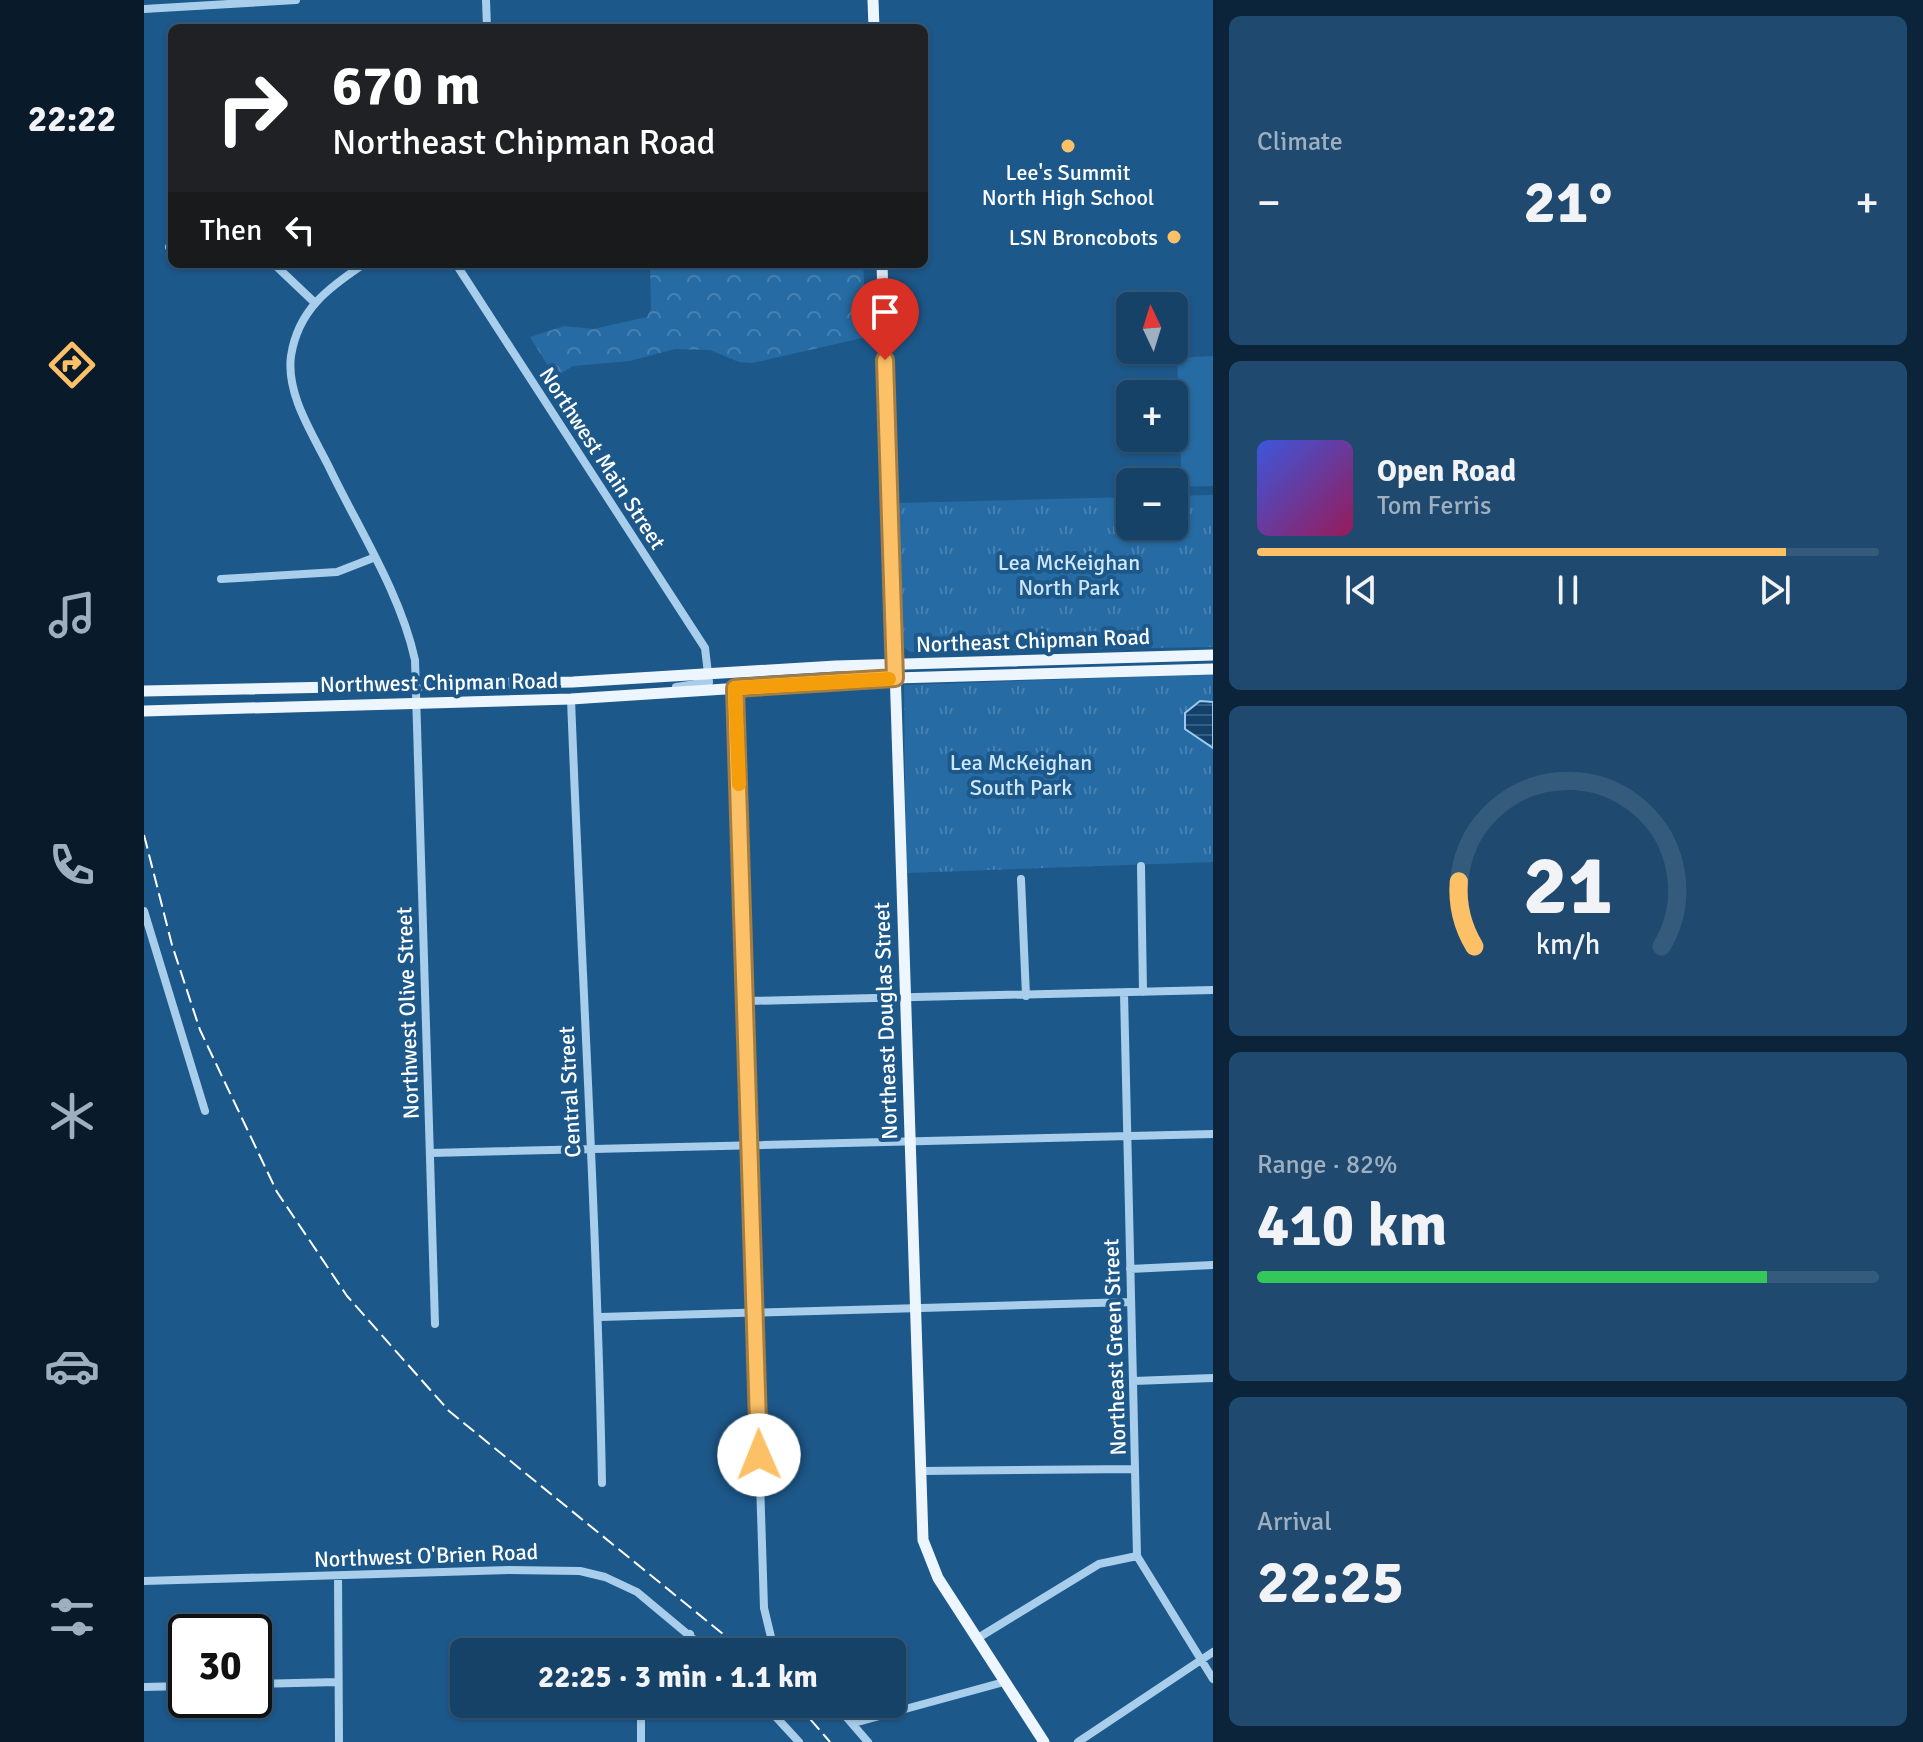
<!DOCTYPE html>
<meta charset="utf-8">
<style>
body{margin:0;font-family:Signika,sans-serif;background:#1f496e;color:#f1f3f6;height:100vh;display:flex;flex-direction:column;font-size:30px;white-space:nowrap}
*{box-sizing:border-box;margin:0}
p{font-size:26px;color:#9eb0c0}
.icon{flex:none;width:44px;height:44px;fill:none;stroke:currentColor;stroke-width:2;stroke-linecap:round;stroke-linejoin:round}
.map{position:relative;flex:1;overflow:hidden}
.side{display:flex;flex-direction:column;gap:16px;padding:16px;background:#0c2439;width:710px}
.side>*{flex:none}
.hud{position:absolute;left:24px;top:24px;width:760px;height:244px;border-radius:12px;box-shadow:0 2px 6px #0004,0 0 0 2px #355b7c;background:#202124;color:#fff;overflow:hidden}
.needle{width:52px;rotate:356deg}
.controls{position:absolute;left:972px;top:292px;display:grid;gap:16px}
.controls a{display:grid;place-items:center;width:72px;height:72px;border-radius:12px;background:#164268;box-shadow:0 2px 6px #0004,0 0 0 2px #355b7c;font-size:40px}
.speed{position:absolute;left:24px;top:1614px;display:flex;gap:16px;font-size:40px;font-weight:700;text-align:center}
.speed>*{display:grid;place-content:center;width:104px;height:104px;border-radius:50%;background:#164268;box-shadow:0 2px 6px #0004,0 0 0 2px #355b7c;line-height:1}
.speed .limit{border:4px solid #111;border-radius:12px;background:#fff;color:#111}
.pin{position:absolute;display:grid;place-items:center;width:68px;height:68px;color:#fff;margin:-82px -34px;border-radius:50% 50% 50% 0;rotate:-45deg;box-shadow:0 0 8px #0007}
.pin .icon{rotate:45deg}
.me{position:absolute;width:88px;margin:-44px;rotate:359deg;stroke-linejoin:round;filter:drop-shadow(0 0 6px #0008)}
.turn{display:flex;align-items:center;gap:28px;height:168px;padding:0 32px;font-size:36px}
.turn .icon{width:104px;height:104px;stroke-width:2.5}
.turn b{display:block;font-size:56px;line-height:68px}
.then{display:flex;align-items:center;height:76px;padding:0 32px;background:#0003;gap:16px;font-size:30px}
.big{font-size:60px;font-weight:700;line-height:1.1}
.side .tile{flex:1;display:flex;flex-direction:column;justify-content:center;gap:12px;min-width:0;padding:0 28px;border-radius:12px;background:#1f496e}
.side .dial{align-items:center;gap:0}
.dial svg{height:208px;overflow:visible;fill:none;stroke:#355b7c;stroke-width:7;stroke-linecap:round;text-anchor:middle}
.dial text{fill:#f1f3f6;stroke:none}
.song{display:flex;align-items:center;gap:24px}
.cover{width:96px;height:96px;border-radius:12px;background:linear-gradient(135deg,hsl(230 70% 55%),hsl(330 70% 35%))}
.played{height:8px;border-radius:4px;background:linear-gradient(90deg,#fcc166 85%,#355b7c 85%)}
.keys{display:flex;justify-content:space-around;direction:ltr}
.heat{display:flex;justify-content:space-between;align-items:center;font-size:44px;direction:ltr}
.charge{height:12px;border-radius:6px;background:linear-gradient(90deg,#34c759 82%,#355b7c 0)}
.trip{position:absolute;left:306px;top:1638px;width:456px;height:80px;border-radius:12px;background:#164268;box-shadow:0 2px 6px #0004,0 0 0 2px #355b7c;font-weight:700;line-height:80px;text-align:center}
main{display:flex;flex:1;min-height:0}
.dock{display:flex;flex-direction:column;width:144px;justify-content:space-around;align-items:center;background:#091a2a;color:#9eb0c0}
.dock .icon{width:56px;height:56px}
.dock .current{color:#fcc166}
.dock b{font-size:36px;color:#f1f3f6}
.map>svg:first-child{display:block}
.grass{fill:#266ba3}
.forest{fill:url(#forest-crowns)}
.park{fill:url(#park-tufts)}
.water{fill:url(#water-rules);stroke:#9bcaee;stroke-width:2}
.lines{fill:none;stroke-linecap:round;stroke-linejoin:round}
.minor{stroke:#a8ceec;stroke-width:8}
.major{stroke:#edf6ff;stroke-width:11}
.rail{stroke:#fff;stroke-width:2;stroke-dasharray:14 6;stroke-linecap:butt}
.route-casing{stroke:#a47d42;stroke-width:20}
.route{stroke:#fcc166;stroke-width:14}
.slow{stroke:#f59e0b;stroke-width:14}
.poi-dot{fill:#fcc166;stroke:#1d588a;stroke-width:3}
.labels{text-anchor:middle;stroke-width:8;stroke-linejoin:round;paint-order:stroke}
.poi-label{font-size:22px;fill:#fff;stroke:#1d588a}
.street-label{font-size:22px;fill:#fff;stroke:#1d588a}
.park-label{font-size:22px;fill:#cde6f9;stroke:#1d588a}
</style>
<main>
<nav class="dock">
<b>22:22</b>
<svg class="icon current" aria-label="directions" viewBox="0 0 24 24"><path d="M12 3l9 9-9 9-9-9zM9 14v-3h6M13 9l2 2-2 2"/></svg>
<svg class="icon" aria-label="music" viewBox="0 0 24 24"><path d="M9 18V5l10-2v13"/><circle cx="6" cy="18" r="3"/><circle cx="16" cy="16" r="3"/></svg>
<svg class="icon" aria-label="phone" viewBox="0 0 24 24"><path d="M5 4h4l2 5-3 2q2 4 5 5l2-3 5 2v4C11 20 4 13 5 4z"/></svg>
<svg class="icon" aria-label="climate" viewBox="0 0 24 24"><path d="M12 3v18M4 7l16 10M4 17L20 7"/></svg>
<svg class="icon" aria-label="car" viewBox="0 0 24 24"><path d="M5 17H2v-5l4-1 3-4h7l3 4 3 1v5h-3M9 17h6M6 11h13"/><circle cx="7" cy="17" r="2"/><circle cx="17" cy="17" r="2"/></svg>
<svg class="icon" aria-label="filters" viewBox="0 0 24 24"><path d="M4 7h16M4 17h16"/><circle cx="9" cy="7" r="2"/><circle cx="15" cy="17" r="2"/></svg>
</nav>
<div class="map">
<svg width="1069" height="1742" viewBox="0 0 1069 1742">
<defs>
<pattern id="forest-crowns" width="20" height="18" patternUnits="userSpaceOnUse" patternTransform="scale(2)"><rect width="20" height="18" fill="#266ba3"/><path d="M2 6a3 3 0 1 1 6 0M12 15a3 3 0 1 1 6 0" fill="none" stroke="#4781b1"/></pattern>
<pattern id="park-tufts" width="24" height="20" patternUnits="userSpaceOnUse" patternTransform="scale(2)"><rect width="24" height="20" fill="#266ba3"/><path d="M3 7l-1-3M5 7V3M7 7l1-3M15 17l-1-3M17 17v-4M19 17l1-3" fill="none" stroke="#4781b1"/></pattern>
<pattern id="water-rules" width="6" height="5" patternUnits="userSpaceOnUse" patternTransform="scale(2)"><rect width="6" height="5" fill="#134169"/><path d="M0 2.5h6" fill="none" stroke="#365e80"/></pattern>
</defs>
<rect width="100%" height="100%" fill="#1d588a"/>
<!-- grass -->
<path class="grass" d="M1069 356V486L1038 487 1033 358Z"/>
<!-- forest -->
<path class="forest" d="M506 264H719L723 337 608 363 595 362 566 350 531 349 486 361 429 366 411 377 386 337 420 326 449 329 503 317 507 309Z"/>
<!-- park -->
<path class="park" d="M1069 495V647L766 652 759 647 754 503 986 497V526H1030V496Z
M1069 674V862L762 873 760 685Z"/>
<!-- water -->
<path class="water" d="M1056 701 1069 702V748L1041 729V713Z"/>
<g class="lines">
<!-- minor -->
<path class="minor" d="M342 0 343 28
M0 9 152 0
M25 247H28
M130 264 170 302
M220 264C184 288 154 310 147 356 142 394 168 433 184 465 214 528 256 592 271 660L291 1324
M312 264 561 648 565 682 532 687
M77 579 193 572 229 558
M591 688 620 1608 627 1637 640 1652
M427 699C437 960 453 1221 458 1483
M997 866 999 992
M877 879 882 996
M0 911 61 1111
M980 993 993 1556 1069 1679
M603 1001 1069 990
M286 1153 1069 1134
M986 1269 1069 1265
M456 1317 987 1302
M990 1381 1069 1378
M777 1471 991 1469
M194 1576 195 1742
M0 1581 365 1570 436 1571 461 1577 493 1592 565 1652
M834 1638 955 1564 993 1556
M531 1652 546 1634
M110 1684 194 1682
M0 1687 42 1686
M497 1704V1742
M620 1704 655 1742
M691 1704 724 1742
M710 1723 860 1682
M934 1742 1069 1652"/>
<!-- major -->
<path class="major" d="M729 0 730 28
M738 264 779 1540 794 1578 900 1742
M0 691 429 682 692 666 1069 655
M0 711 427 699 751 678 1069 669"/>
<!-- rail -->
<path class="rail" d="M0 835 28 945 56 1030 133 1192 203 1296 305 1411 601 1652
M653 1704 686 1742"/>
</g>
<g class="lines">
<defs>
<path id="route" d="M615 1455 591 688 751 678 741 360"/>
</defs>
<!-- route casing -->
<use href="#route" class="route-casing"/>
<!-- route -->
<use href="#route" class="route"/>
<!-- slow -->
<path class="slow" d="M595 784 591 688 745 679"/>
</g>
<!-- markers -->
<g class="poi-dot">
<circle cx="924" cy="146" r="8"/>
<circle cx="1030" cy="237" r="8"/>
</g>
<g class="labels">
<!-- poi labels -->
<g class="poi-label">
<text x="924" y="180">Lee's Summit<tspan x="924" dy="25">North High School</tspan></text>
<text x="1014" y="245" text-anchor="end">LSN Broncobots</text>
</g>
<!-- street labels -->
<g class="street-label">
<text transform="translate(459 458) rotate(57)" y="8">Northwest Main Street</text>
<text transform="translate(889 640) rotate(-2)" y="8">Northeast Chipman Road</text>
<text transform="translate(295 682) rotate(-1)" y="8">Northwest Chipman Road</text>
<text transform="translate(263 1013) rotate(-92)" y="8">Northwest Olive Street</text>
<text transform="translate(741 1021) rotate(-92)" y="8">Northeast Douglas Street</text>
<text transform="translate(425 1092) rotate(-93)" y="8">Central Street</text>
<text transform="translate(970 1347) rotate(-92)" y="8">Northeast Green Street</text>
<text transform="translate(282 1555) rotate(-2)" y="8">Northwest O'Brien Road</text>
</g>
<!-- park labels -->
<g class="park-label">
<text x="925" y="570">Lea McKeighan<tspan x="925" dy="25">North Park</tspan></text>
<text x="877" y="770">Lea McKeighan<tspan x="877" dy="25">South Park</tspan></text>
</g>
</g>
</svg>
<div class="controls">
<a><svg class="needle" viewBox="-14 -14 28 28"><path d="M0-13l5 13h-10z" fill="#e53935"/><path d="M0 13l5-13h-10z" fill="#9eb0c0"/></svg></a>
<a>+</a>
<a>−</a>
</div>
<div class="speed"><div class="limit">30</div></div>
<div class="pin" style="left:741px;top:360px;background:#d93025"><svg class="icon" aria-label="arrive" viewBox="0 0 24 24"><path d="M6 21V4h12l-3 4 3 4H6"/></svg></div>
<svg class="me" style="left:615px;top:1455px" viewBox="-20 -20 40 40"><circle r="19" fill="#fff"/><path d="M0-13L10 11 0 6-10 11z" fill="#fcc166"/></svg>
<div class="trip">22:25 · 3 min · 1.1 km</div>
<div class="hud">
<div class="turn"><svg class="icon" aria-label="right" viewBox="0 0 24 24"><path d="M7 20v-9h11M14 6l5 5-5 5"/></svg><div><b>670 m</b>Northeast Chipman Road</div></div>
<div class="then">Then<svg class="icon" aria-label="left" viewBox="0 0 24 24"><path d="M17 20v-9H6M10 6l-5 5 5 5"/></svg></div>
</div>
</div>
<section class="side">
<div class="tile"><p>Climate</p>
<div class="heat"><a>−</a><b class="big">21°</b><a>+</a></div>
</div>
<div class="tile">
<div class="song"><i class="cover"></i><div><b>Open Road</b><p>Tom Ferris</p></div></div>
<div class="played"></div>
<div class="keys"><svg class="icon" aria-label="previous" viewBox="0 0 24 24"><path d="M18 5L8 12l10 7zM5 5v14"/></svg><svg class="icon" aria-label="pause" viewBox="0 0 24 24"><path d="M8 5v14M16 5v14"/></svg><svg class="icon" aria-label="next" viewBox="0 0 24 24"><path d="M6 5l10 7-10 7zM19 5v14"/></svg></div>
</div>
<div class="tile dial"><svg viewBox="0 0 100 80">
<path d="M14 69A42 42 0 1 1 86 69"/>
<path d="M14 69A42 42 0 0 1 8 44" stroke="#fcc166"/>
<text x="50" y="56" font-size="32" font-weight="700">21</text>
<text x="50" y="72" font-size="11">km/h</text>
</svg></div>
<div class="tile"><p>Range · 82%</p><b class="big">410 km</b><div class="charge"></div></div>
<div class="tile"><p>Arrival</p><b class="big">22:25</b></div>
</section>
</main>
